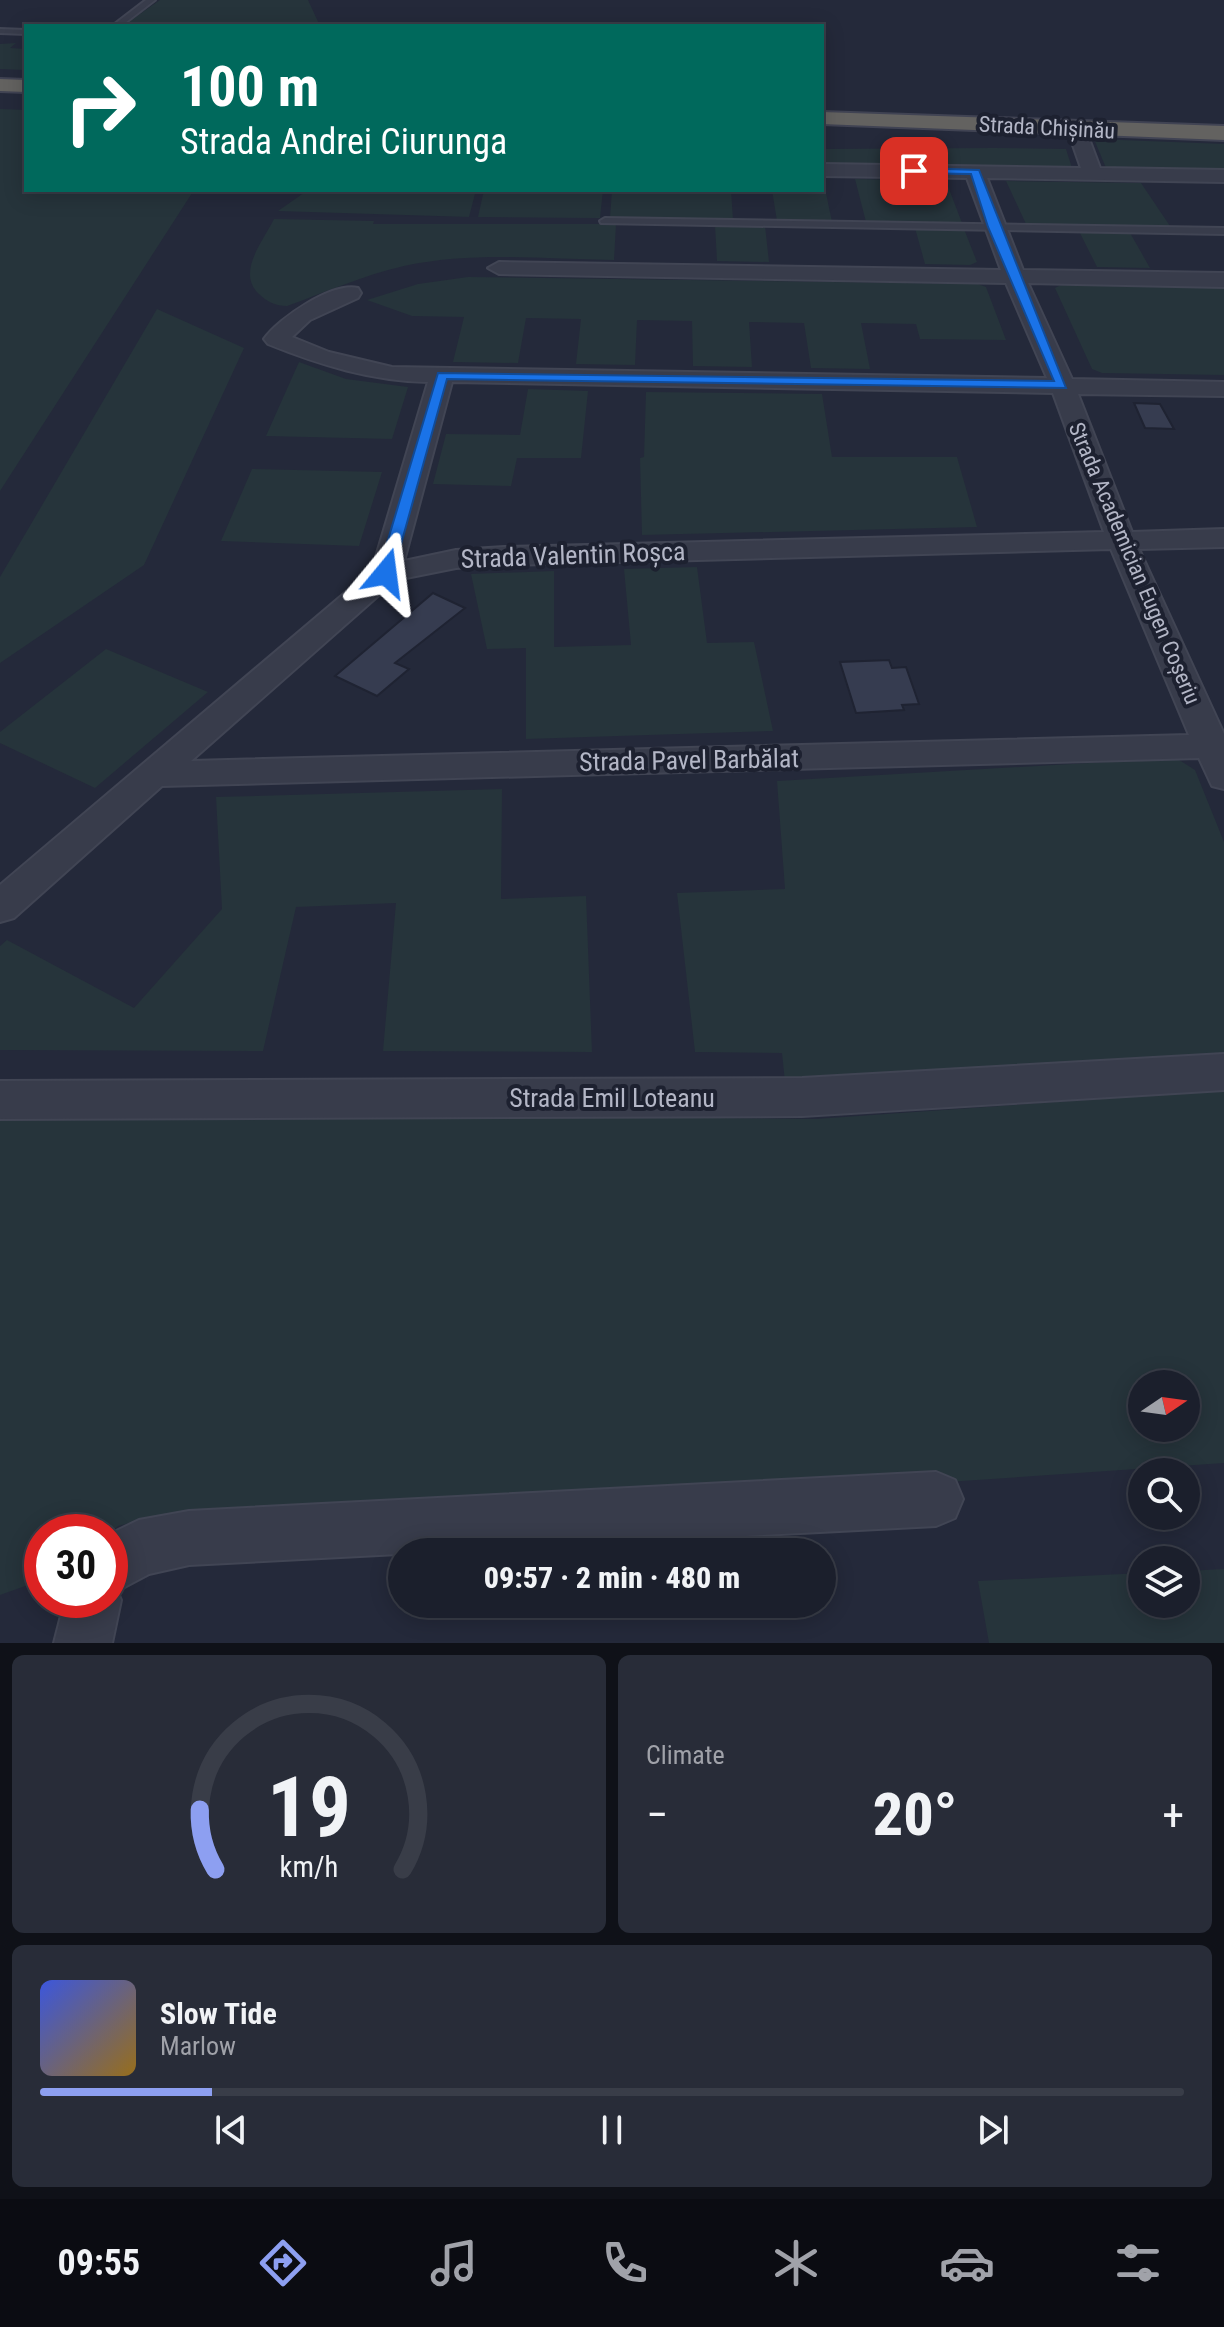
<!DOCTYPE html>
<meta charset="utf-8">
<style>
body{margin:0;font-family:"Roboto Condensed",sans-serif;background:#282c38;color:#f1f3f6;height:100vh;display:flex;flex-direction:column;font-size:30px;white-space:nowrap}
*{box-sizing:border-box;margin:0}
p{font-size:26px;color:#a0a2a9}
.icon{flex:none;width:44px;height:44px;fill:none;stroke:currentColor;stroke-width:2;stroke-linecap:round;stroke-linejoin:round}
.map{position:relative;height:1643px;overflow:hidden}
.panel{display:flex;flex-direction:column;gap:12px;padding:12px;background:#0f1118;flex:1}
.panel>*{flex:none}
.guide{position:absolute;left:24px;top:24px;width:800px;height:168px;border-radius:0px;box-shadow:0 4px 20px #0003,0 0 0 2px #393d48;background:#00695c;color:#fff;overflow:hidden}
.needle{width:52px;rotate:77deg}
.controls{position:absolute;left:1128px;top:1370px;display:grid;gap:16px}
.controls a{display:grid;place-items:center;width:72px;height:72px;border-radius:50%;background:#1b1f2c;box-shadow:0 4px 20px #0003,0 0 0 2px #393d48;font-size:40px}
.speed{position:absolute;left:24px;top:1514px;display:flex;gap:16px;font-size:40px;font-weight:700;text-align:center}
.speed>*{display:grid;place-content:center;width:104px;height:104px;border-radius:50%;background:#1b1f2c;box-shadow:0 4px 20px #0003,0 0 0 2px #393d48;line-height:1}
.speed .limit{border:12px solid #d22;background:#fff;color:#111}
.pin{position:absolute;display:grid;place-items:center;width:68px;height:68px;color:#fff;margin:-34px;border-radius:16px;box-shadow:0 4px 12px #0006}
.me{position:absolute;width:88px;margin:-44px;rotate:16deg;stroke-linejoin:round;filter:drop-shadow(0 0 6px #0008)}
.turn{display:flex;align-items:center;gap:28px;height:168px;padding:0 24px;font-size:36px}
.turn .icon{width:104px;height:104px;stroke-width:2.5}
.turn b{display:block;font-size:56px;line-height:68px}
.big{font-size:60px;font-weight:800;line-height:1.1}
.panel .widget{flex:1;display:flex;flex-direction:column;justify-content:center;gap:12px;min-width:0;padding:0 28px;border-radius:12px;background:#282c38}
.panel .dial{align-items:center;gap:0}
.dial svg{height:208px;overflow:visible;fill:none;stroke:#393d48;stroke-width:7;stroke-linecap:round;text-anchor:middle}
.dial text{fill:#f1f3f6;stroke:none}
.song{display:flex;align-items:center;gap:24px}
.cover{width:96px;height:96px;border-radius:12px;background:linear-gradient(135deg,hsl(230 70% 55%),hsl(40 70% 35%))}
.played{height:8px;border-radius:4px;background:linear-gradient(90deg,#8d9ff1 15%,#393d48 15%)}
.keys{display:flex;justify-content:space-around;direction:ltr}
.heat{display:flex;justify-content:space-between;align-items:center;font-size:44px;direction:ltr}
.panel .tiles{flex:1;display:grid;gap:12px;grid-template-columns:1fr 1fr}
.widget:last-child{grid-column:span 2}
.trip{position:absolute;left:388px;top:1538px;width:448px;height:80px;border-radius:40px;background:#1b1f2c;box-shadow:0 4px 20px #0003,0 0 0 2px #393d48;font-weight:800;line-height:80px;text-align:center}
.tab-bar{display:flex;height:128px;justify-content:space-around;align-items:center;background:#0b0c12;color:#a0a2a9}
.tab-bar .icon{width:56px;height:56px}
.tab-bar .current{color:#8d9ff1}
.tab-bar b{font-size:36px;color:#f1f3f6}
.map>svg:first-child{display:block}
.green{fill:#26343b;fill-rule:evenodd}
.building{fill:#363c50;stroke:#1f2332;stroke-width:2}
.lines{fill:none;stroke-linecap:round;stroke-linejoin:round}
.service-casing{stroke:#414554;stroke-width:4}
.minor-casing{stroke:#414554;stroke-width:4}
.trunk-casing{stroke:#404353;stroke-width:4}
.service{fill:#383c4b;fill-rule:evenodd}
.minor{fill:#383c4b;fill-rule:evenodd}
.trunk{fill:#636260;fill-rule:evenodd}
.route{fill:#1a73e8;stroke:#114b97;stroke-width:2}
.labels{text-anchor:middle;stroke-width:8;stroke-linejoin:round;paint-order:stroke}
.far-street-label{font-size:22px;fill:#b3b6c6;stroke:#1d2130}
.street-label{font-size:26px;fill:#b3b6c6;stroke:#1d2130}
</style>
<div class="map">
<svg width="1224" height="1643" viewBox="0 0 1224 1643">
<rect width="100%" height="100%" fill="#24293a"/>
<!-- green -->
<path class="green" d="M160 0H308L320 26H129L127 23Z
M16 43 10 48 26 49V70L0 69V44Z
M0 109 26 110V190H194L0 491Z
M1094 139 1224 144V171L1106 168Z
M994 148 1066 149 1072 168 822 164V149Z
M823 179 832 222 777 221 772 190H822Z
M855 179 946 181 962 223 866 222Z
M1006 181 1141 183 1170 226 1026 224Z
M308 190H476L469 217 278 211Z
M484 190H603L600 218 478 217Z
M612 190H731L733 220 610 218Z
M274 219 374 221 373 224H616L614 260C545 259 472 251 404 266 364 275 326 292 287 306 276 306 267 302 259 294 236 273 263 241 274 219Z
M715 225 765 226 769 262 717 261Z
M915 228 964 229 977 262 970 265 925 264Z
M1079 231H1129L1150 268 1097 267Z
M468 277 978 284 986 287 1006 340 920 339 916 324 861 323 870 369 811 368 804 323 749 322 752 367 693 366 692 321 637 320 635 365 576 364 581 319 526 318 518 363 453 362 464 317 412 316 367 300 418 284Z
M1061 285 1224 288V375L1102 373 1092 369 1055 288Z
M157 309 244 348 144 565 0 663V577Z
M299 362 346 379 408 387 392 439 266 436Z
M528 389 588 391 581 458H517L511 486 433 484 446 434 520 435Z
M646 392 822 394 832 457H957L977 527 642 535 640 458 644 457Z
M252 469 382 472 359 546 221 541Z
M697 567 707 643 754 642 773 731 526 739V648L487 649 471 574 554 571V647L631 645 624 569Z
M106 649 208 692 95 788 0 743V732Z
M1176 758 1195 770 1224 842V1055L785 1082 782 1053 695 1052 677 893 785 889 777 781Z
M502 789 501 899 586 896 592 1052 383 1051 396 903 296 907 263 1051 0 1050V946L7 940 134 1008 222 909 216 797Z
M1224 1090V1463L947 1482 133 1522 118 1526 110 1533 42 1532V1580L0 1595V1116L253 1113 816 1119ZM1142 1384H1186V1428H1142Z
M1224 1569V1643H989L978 1581 1142 1573V1604H1186V1571Z"/>
<!-- building -->
<path class="building" d="M1134 403 1160 404 1174 429 1145 428Z
M433 593 465 608 395 663 409 669 377 696 335 676Z
M889 660 892 668 906 667 919 704 902 705 904 710 856 713 840 662Z"/>
<g class="lines">
<defs>
<path id="service" d="M146 0H155L121 26H112Z
M0 29 26 30V34L0 33Z
M605 218 1224 228V234L601 223 600 221Z"/>
<path id="minor" d="M1076 123 1085 128 1100 168 1224 170V182L987 178 1023 270 1224 273V287L1028 283 1072 379 1224 382V396L1078 394 1132 532 1224 529V547L1139 549 1224 734V789L1212 786 1199 758 162 786 14 918 0 922V885L372 570 428 382C372 381 320 365 268 344L264 339C279 318 332 282 358 288L361 293 358 298 310 320 292 337 329 352 392 367 1047 378 1006 283 499 274 488 268 499 262 1001 270 967 178 822 176V164L1081 168 1067 128ZM452 382 1053 393 1104 532 504 547 456 550 404 561ZM1111 549 1189 735 191 761 396 580 456 568 504 565Z
M1224 1054V1090L802 1116 0 1119V1081L802 1078Z
M936 1472 955 1480 963 1499 955 1518 936 1526 189 1565 149 1574 117 1591 121 1600 112 1643H54L65 1600H110V1534L139 1520 189 1511Z"/>
<path id="trunk" d="M0 79 26 80V92L0 91Z
M822 112 1224 126V140L822 124Z"/>
</defs>
<!-- service casing -->
<use href="#service" class="service-casing"/>
<!-- minor casing -->
<use href="#minor" class="minor-casing"/>
<!-- trunk casing -->
<use href="#trunk" class="trunk-casing"/>
<!-- service -->
<use href="#service" class="service"/>
<!-- minor -->
<use href="#minor" class="minor"/>
<!-- trunk -->
<use href="#trunk" class="trunk"/>
</g>
<!-- route -->
<path class="route" d="M914 168 979 170 1066 388 447 379 393 573 380 577 378 573 438 373 1054 381 988 227 971 174 910 173Z"/>
<g class="labels">
<!-- far-street labels -->
<g class="far-street-label">
<text transform="translate(1047 127) rotate(3)" y="8">Strada Chișinău</text>
<text transform="translate(1135 563) rotate(67)" y="8">Strada Academician Eugen Coșeriu</text>
</g>
<!-- street labels -->
<g class="street-label">
<text transform="translate(573 555) rotate(-2)" y="9">Strada Valentin Roșca</text>
<text transform="translate(689 760) rotate(-1)" y="9">Strada Pavel Barbălat</text>
<text x="612" y="1107">Strada Emil Loteanu</text>
</g>
</g>
</svg>
<div class="controls">
<a><svg class="needle" viewBox="-14 -14 28 28"><path d="M0-13l5 13h-10z" fill="#e53935"/><path d="M0 13l5-13h-10z" fill="#a0a2a9"/></svg></a>
<a><svg class="icon" aria-label="search" viewBox="0 0 24 24"><circle cx="10" cy="10" r="6"/><path d="M15 15l6 6"/></svg></a>
<a><svg class="icon" aria-label="layers" viewBox="0 0 24 24"><path d="M12 4l9 5-9 5-9-5zM3 14l9 5 9-5"/></svg></a>
</div>
<div class="speed"><div class="limit">30</div></div>
<div class="pin" style="left:914px;top:171px;background:#d93025"><svg class="icon" aria-label="arrive" viewBox="0 0 24 24"><path d="M6 21V4h12l-3 4 3 4H6"/></svg></div>
<svg class="me" style="left:386px;top:573px" viewBox="-20 -20 40 40"><path d="M0-17L14 15 0 8-14 15z" fill="#1a73e8" stroke="#fff" stroke-width="4"/></svg>
<div class="trip">09:57 · 2 min · 480 m</div>
<div class="guide">
<div class="turn"><svg class="icon" aria-label="right" viewBox="0 0 24 24"><path d="M7 20v-9h11M14 6l5 5-5 5"/></svg><div><b>100 m</b>Strada Andrei Ciurunga</div></div>
</div>
</div>
<section class="panel">
<div class="tiles">
<div class="widget dial"><svg viewBox="0 0 100 80">
<path d="M14 69A42 42 0 1 1 86 69"/>
<path d="M14 69A42 42 0 0 1 8 46" stroke="#8d9ff1"/>
<text x="50" y="56" font-size="32" font-weight="700">19</text>
<text x="50" y="72" font-size="11">km/h</text>
</svg></div>
<div class="widget"><p>Climate</p>
<div class="heat"><a>−</a><b class="big">20°</b><a>+</a></div>
</div>
<div class="widget">
<div class="song"><i class="cover"></i><div><b>Slow Tide</b><p>Marlow</p></div></div>
<div class="played"></div>
<div class="keys"><svg class="icon" aria-label="previous" viewBox="0 0 24 24"><path d="M18 5L8 12l10 7zM5 5v14"/></svg><svg class="icon" aria-label="pause" viewBox="0 0 24 24"><path d="M8 5v14M16 5v14"/></svg><svg class="icon" aria-label="next" viewBox="0 0 24 24"><path d="M6 5l10 7-10 7zM19 5v14"/></svg></div>
</div>
</div>
</section>
<nav class="tab-bar">
<b>09:55</b>
<svg class="icon current" aria-label="directions" viewBox="0 0 24 24"><path d="M12 3l9 9-9 9-9-9zM9 14v-3h6M13 9l2 2-2 2"/></svg>
<svg class="icon" aria-label="music" viewBox="0 0 24 24"><path d="M9 18V5l10-2v13"/><circle cx="6" cy="18" r="3"/><circle cx="16" cy="16" r="3"/></svg>
<svg class="icon" aria-label="phone" viewBox="0 0 24 24"><path d="M5 4h4l2 5-3 2q2 4 5 5l2-3 5 2v4C11 20 4 13 5 4z"/></svg>
<svg class="icon" aria-label="climate" viewBox="0 0 24 24"><path d="M12 3v18M4 7l16 10M4 17L20 7"/></svg>
<svg class="icon" aria-label="car" viewBox="0 0 24 24"><path d="M5 17H2v-5l4-1 3-4h7l3 4 3 1v5h-3M9 17h6M6 11h13"/><circle cx="7" cy="17" r="2"/><circle cx="17" cy="17" r="2"/></svg>
<svg class="icon" aria-label="filters" viewBox="0 0 24 24"><path d="M4 7h16M4 17h16"/><circle cx="9" cy="7" r="2"/><circle cx="15" cy="17" r="2"/></svg>
</nav>
